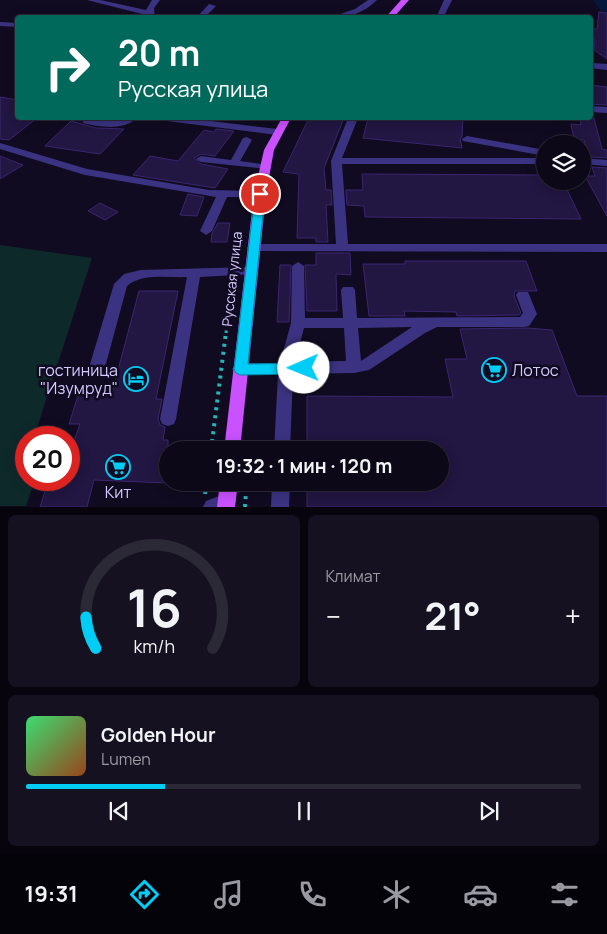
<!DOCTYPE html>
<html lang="ru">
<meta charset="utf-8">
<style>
body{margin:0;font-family:Manrope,sans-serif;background:#151121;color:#f1f3f6;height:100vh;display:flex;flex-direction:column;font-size:19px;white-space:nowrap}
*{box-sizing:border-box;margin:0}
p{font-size:16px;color:#9a9aa2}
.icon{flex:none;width:28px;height:28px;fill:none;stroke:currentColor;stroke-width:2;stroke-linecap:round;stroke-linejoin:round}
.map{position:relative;height:507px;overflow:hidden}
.panel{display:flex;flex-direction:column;gap:8px;padding:8px;background:#07040d;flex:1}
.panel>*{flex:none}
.guide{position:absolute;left:15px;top:15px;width:578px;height:105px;border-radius:5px;box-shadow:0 2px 12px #0003,0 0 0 1px #2c2937;background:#00695c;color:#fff;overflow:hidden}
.fabs{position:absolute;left:536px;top:135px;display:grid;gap:10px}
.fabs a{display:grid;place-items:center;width:55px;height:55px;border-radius:50%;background:#0c0818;box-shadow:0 2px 12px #0003,0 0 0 1px #2c2937;font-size:25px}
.speed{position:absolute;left:15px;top:426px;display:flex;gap:10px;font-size:25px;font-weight:700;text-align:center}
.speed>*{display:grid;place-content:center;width:65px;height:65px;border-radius:50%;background:#0c0818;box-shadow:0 2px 12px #0003,0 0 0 1px #2c2937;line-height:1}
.speed .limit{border:8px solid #d22;background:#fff;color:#111}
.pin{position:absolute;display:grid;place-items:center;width:42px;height:42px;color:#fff;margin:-21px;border:2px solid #fff;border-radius:50%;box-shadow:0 1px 5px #0007}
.me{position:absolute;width:55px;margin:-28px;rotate:269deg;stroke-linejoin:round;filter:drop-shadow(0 0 4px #0008)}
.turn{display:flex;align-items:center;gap:18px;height:105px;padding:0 20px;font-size:22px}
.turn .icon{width:65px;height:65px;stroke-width:2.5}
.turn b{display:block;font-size:35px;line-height:42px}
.big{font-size:38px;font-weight:700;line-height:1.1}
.panel .card{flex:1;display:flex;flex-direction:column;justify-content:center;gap:8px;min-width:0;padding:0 18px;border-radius:8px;background:#151121}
.panel .dial{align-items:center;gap:0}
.dial svg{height:130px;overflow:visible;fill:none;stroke:#2c2937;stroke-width:7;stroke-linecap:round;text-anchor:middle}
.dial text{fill:#f1f3f6;stroke:none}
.song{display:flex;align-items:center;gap:15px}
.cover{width:60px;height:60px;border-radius:8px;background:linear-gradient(135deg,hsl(140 70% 55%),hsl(20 70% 35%))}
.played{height:5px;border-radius:2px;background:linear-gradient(90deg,#00cdf5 25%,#2c2937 25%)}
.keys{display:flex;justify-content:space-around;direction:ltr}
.heat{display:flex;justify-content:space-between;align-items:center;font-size:28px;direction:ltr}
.panel .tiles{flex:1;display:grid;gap:8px;grid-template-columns:1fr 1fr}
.card:last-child{grid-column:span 2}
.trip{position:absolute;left:159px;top:441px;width:290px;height:50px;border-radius:25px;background:#0c0818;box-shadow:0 2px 12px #0003,0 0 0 1px #2c2937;font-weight:700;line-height:50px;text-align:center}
.dock{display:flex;height:80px;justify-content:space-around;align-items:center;background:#05030a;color:#9a9aa2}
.dock .icon{width:35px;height:35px}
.dock .on{color:#00cdf5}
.dock b{font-size:22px;color:#f1f3f6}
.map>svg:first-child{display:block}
.green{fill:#0e292a}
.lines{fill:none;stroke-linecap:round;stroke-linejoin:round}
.river{fill:#06173e;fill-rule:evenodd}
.building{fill:#221642;stroke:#3a2670}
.path-far1{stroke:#25b7b8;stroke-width:3;stroke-dasharray:2.5 4;stroke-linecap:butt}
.path{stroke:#25b7b8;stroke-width:4;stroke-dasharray:3 5;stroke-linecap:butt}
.minor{fill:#3b3382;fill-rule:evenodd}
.major{fill:#c951ff;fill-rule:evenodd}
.route{fill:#00cdf5;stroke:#00859f}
.labels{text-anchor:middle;stroke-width:5;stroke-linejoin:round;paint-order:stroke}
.street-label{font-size:14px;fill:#d4caff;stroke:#100b20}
.near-poi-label{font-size:16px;fill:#d4caff;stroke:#100b20;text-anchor:end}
</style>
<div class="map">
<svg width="607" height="507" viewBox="0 0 607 507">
<rect width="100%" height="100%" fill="#100b20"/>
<!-- green -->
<path class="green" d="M0 245 92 258 34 437 26 438V480H35L26 506H0Z"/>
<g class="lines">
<!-- river -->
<path class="river" d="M593 0H607V12L601 11Z"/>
</g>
<!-- building -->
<path class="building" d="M599 12 607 13V59L594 50 595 40 590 36V29H597Z
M590 85 607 87V105L590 104Z
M0 97 18 100V118H37L9 140 0 139Z
M309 118H344L324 168 326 190H331L332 205H326L328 242H316V238H297L299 174 283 172Z
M368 118H463L462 137 460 138 462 148 363 138Z
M580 118H594L602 149 607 150V158L589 157 584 140 574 139 571 124 581 125Z
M71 121 96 128 124 129 100 154 45 146Z
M216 129 234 131 215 156 201 154 194 158 201 164 228 169 215 188 133 175 150 156 178 161 204 130 214 132Z
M0 156 23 165 0 179Z
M592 167 607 168V216L585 176H595Z
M362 174 545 175V181H563L581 219 365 217 364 206 347 205 346 190H363Z
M188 194 204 197 197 216 180 215Z
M100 203 118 212 105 220 88 211Z
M218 223H230L227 242H211L212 233Z
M316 253H350L351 275 336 274 337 311H307L305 265H316Z
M405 261H526L537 291H515L514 296 521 313 519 315 457 316 456 312 404 311 405 316H369L363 264H405Z
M280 265H291L289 322H277Z
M139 291H178L156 399H162L158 419 160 425 165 427 163 440H168V483L94 480 87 507H40L48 482 69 483V455L80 424H69L80 389H113Z
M527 328 552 330 577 396H607V507H307V482H440V450H307V396L453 397 445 359H467L460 329Z"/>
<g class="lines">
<!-- path-far1 -->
<path class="path-far1" d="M226 333 233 282"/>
<!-- path -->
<path class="path" d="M211 450 226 332
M250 450 251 441
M205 494 207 482
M245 507 246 492"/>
<!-- minor -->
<path class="minor" d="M87 0H100L146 10 152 0H160L154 8 155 18H147L146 15Z
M368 0H377C363 14 347 18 329 18L355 9Z
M444 0H452L443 18H436Z
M209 4 216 6 204 18H196Z
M0 22 18 23V27L0 26Z
M593 63 607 64V70L590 68V64Z
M590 106 607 107V113L590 112Z
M82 118 109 121 125 118H137C123 131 100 127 83 123Z
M162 118H186L277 129 282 132 277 135 167 121Z
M348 118H358L342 158H545V164H342L348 244H607V252L249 251 247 248 249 245 253 244H336L331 161Z
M467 136 545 150V156L463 141 462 139Z
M247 137 252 140 240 161 268 165 269 167 268 169 201 162 196 159 201 156 231 160 243 138Z
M0 143 87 169 209 190 260 191 266 194 260 197H227L212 231 206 235 200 231 216 197 85 175 0 149Z
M582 158 607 160V166L582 164Z
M298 262 304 266 305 318H343L341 290 343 287H353L355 290 357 318 520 317 523 313 516 295 518 292H528L537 314 529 326 524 327H437L425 333 369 370 354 373 293 374 290 450H274L278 374 240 375 235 373 232 369 235 365 240 363H280L291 323 292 266ZM412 327 361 361 358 328ZM304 328H344L346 361 295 362Z
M250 267 255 268 256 271 255 274 200 277 176 419 174 424 168 426 162 424 160 419 187 277C168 278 142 273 127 286L104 371 101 375 96 377 91 375 88 371 114 284 124 274 141 270Z
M272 482H290L289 507H271Z
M227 493 233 495 236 501 233 507H203L206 501Z"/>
<!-- major -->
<path class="major" d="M401 0H409L393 18H385Z
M282 118H291L274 150 266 194 240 450H224L254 194 264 150Z
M220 482H238L235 507H217Z"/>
</g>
<!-- route -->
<path class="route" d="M260 190 265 194 248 364 304 363 309 365 311 368 309 372 304 374 240 375 236 373 234 369 255 194Z"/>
<!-- icons -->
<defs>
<symbol id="supermarket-ring" viewBox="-11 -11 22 22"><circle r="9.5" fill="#100b20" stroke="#00cdf5" stroke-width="1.5"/><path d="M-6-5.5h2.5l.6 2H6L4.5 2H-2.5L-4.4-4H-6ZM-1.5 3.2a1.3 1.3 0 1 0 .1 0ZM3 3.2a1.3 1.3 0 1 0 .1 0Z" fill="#00cdf5"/></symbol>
<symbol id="hotel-ring" viewBox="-11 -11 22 22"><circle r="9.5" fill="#100b20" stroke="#00cdf5" stroke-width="1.5"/><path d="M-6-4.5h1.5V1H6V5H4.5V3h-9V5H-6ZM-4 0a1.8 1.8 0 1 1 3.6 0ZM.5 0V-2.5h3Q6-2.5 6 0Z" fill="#00cdf5"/></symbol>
</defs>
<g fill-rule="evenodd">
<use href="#supermarket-ring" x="480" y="356" width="28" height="28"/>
<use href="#hotel-ring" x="122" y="365" width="28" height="28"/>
<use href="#supermarket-ring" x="104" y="453" width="28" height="28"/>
</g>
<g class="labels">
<!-- street labels -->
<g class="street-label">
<text transform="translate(232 279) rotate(-84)" y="5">Русская улица</text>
</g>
<!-- near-poi labels -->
<g class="near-poi-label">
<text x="118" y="376">гостиница<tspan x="118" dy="18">"Изумруд"</tspan></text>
<text x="512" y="376" text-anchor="start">Лотос</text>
<text x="118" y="498" text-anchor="middle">Кит</text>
</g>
</g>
</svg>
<div class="fabs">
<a><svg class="icon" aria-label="layers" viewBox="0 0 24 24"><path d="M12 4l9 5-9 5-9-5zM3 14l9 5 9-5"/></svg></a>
</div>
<div class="speed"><div class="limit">20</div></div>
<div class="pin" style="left:260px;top:194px;background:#d93025"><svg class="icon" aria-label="arrive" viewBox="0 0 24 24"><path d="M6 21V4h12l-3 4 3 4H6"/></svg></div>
<svg class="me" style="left:304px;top:368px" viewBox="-20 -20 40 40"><circle r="19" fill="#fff"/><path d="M0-13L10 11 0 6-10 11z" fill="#00cdf5"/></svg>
<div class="trip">19:32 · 1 мин · 120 m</div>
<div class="guide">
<div class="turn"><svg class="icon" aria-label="right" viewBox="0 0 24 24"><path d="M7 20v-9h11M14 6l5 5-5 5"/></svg><div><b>20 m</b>Русская улица</div></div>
</div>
</div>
<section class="panel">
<div class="tiles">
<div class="card dial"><svg viewBox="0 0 100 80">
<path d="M14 69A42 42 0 1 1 86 69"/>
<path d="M14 69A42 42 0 0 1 8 50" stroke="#00cdf5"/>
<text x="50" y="56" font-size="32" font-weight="700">16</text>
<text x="50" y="72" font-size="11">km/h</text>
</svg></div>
<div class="card"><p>Климат</p>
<div class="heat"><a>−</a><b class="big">21°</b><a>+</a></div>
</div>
<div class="card">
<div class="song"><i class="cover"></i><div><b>Golden Hour</b><p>Lumen</p></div></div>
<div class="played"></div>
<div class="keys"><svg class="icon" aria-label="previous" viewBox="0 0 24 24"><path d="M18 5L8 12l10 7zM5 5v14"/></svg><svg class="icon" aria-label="pause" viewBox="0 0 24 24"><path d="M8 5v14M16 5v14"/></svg><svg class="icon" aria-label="next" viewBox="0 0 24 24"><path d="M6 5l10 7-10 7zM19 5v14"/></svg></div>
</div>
</div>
</section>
<nav class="dock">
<b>19:31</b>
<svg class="icon on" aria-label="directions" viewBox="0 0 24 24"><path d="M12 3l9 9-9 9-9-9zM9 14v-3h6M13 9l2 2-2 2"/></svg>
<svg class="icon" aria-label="music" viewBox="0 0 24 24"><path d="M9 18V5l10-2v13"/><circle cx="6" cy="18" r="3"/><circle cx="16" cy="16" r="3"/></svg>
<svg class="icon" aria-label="phone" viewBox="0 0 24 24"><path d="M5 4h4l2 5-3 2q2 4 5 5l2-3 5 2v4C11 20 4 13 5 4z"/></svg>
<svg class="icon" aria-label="climate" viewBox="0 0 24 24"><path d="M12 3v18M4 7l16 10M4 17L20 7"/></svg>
<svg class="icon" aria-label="car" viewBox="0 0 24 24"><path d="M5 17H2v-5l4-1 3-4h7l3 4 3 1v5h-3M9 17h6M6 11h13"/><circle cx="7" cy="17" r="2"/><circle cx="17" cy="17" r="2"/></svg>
<svg class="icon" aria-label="filters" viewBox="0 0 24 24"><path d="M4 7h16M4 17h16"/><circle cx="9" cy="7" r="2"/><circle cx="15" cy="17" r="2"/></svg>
</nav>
